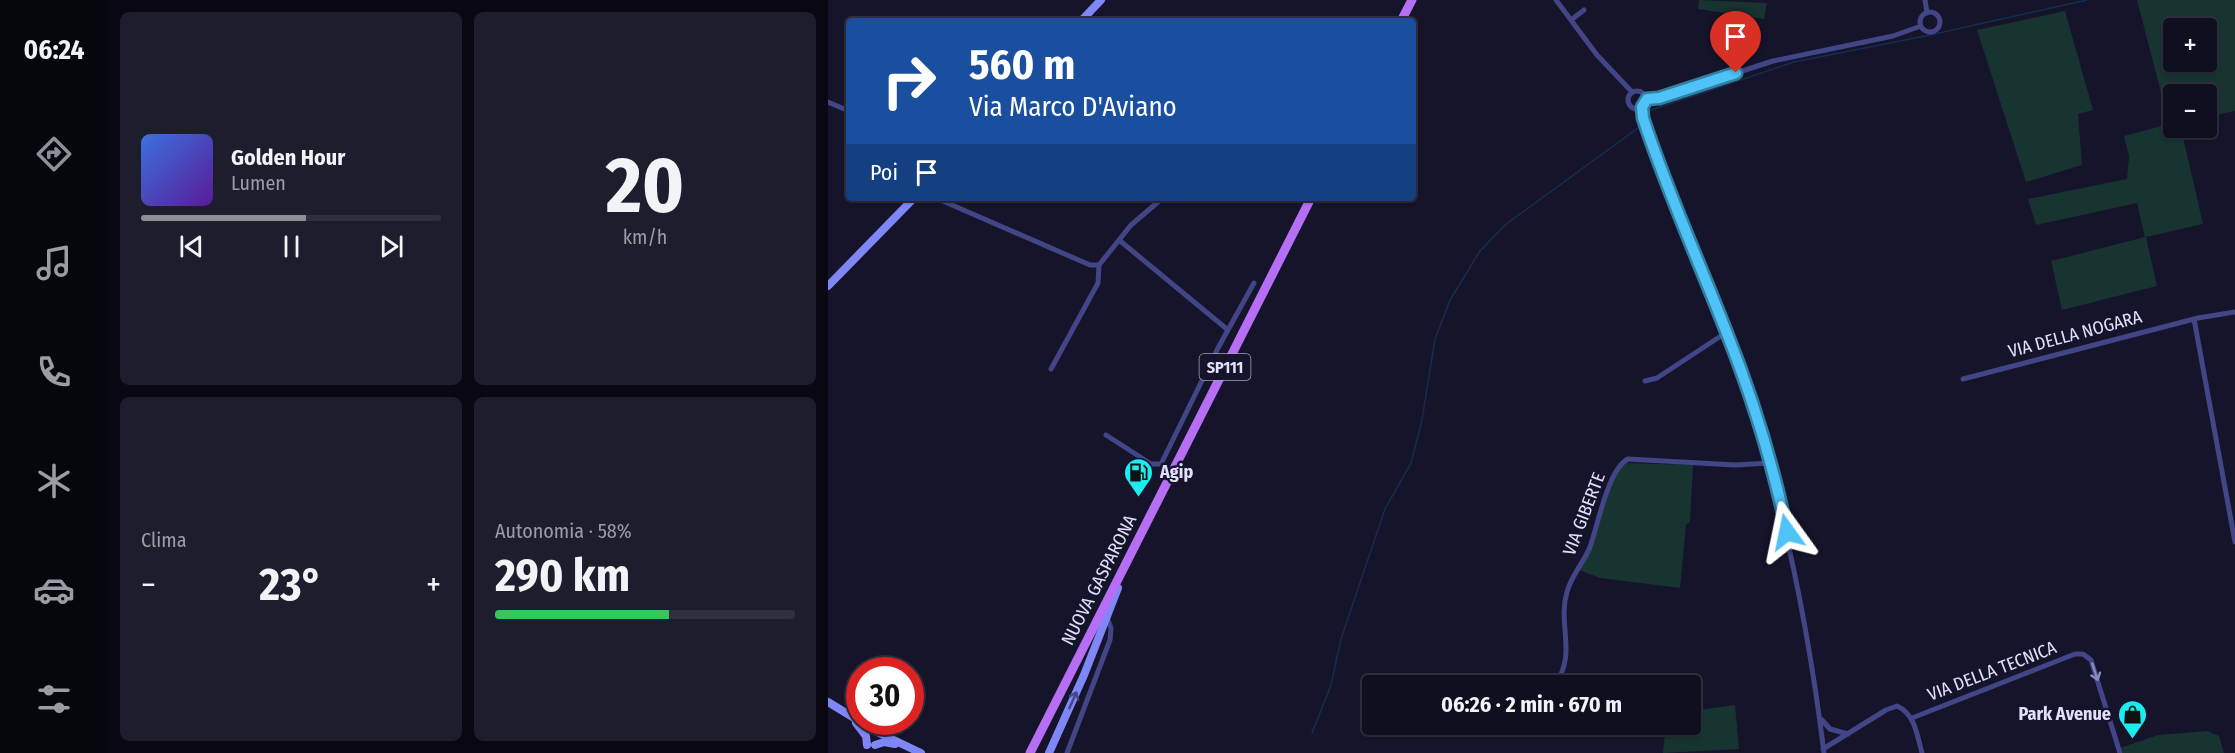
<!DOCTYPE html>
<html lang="it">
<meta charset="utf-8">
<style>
body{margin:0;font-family:"Fira Sans Condensed",sans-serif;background:#1e1d2d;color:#f1f3f6;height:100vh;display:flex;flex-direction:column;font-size:22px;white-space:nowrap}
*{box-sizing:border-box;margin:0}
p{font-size:20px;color:#9c9ca5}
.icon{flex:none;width:33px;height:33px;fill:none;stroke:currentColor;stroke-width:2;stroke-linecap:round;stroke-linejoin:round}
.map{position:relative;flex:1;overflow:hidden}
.panel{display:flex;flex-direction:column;gap:12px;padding:12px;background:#090812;width:720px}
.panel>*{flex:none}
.top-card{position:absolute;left:18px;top:18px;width:570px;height:183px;border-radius:6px;box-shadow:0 2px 4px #0004,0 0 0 2px #302f3e;background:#1a4fa0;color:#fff;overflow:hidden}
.fabs{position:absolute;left:1335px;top:18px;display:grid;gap:12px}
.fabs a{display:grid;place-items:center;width:54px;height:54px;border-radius:6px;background:#100f20;box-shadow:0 2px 4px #0004,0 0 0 2px #302f3e;font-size:30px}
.speed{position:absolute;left:18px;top:657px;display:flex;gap:12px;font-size:30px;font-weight:700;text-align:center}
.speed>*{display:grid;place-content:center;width:78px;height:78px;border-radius:50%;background:#100f20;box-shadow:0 2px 4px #0004,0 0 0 2px #302f3e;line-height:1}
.speed .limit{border:9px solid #d22;background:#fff;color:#111}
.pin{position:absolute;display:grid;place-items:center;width:51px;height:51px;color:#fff;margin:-62px -26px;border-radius:50% 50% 50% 0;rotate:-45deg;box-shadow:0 0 6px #0007}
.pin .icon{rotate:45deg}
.me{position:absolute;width:66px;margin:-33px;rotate:348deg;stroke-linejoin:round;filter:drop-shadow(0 0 4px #0008)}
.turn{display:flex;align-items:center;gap:21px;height:126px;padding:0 24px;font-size:27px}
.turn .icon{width:78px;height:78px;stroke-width:2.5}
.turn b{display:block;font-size:42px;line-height:51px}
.then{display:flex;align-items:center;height:57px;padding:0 24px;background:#0003;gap:12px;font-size:22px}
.big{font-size:45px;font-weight:700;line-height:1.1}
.panel .tile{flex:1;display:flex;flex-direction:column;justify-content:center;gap:9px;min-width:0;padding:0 21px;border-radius:9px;background:#1e1d2d}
.panel .dial{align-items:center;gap:0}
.dial b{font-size:78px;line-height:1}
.song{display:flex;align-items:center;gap:18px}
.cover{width:72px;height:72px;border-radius:9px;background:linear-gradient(135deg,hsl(220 70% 55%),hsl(270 70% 35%))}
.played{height:6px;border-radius:3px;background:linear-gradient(90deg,#8c9099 55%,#302f3e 55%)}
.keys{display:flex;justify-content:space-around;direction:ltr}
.heat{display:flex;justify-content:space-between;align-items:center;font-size:33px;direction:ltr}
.charge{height:9px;border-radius:4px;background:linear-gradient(90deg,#34c759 58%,#302f3e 0)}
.panel .tiles{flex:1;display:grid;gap:12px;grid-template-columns:repeat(2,1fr)}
.trip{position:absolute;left:534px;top:675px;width:339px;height:60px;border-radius:6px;background:#100f20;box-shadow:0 2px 4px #0004,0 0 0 2px #302f3e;font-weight:700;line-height:60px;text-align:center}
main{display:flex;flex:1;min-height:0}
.menu{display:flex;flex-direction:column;width:108px;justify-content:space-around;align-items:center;background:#06060d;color:#9c9ca5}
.menu .icon{width:42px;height:42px}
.menu .active{color:#8c9099}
.menu b{font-size:27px;color:#f1f3f6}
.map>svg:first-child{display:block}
.green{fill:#173430;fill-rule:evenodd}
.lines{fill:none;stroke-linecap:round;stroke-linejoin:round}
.stream{stroke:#142f4e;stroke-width:1.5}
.street{stroke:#424686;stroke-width:5}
.secondary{stroke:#7e87f5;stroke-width:8}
.primary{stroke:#b66ff4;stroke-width:9}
.oneway{stroke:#898bbc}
.oneway2{stroke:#444886}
.route-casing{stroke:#337fa1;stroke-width:15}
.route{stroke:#4fc3f7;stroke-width:10}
.labels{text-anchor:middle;stroke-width:5;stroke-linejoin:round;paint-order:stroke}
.shield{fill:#15142b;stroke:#a3a3be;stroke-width:1.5}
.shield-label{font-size:16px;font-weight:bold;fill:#e0e0fd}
.street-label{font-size:18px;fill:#e0e0fd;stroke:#15142b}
.poi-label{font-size:18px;font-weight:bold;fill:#e0e0fd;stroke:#15142b;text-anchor:start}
</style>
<main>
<nav class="menu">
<b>06:24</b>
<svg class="icon active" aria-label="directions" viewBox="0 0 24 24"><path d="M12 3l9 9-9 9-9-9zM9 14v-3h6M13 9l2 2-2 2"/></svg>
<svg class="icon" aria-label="music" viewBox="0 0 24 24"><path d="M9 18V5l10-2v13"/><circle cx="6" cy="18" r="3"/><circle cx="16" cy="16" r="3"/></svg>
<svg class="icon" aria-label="phone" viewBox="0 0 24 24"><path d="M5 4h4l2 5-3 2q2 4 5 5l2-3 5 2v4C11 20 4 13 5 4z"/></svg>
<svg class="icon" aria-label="climate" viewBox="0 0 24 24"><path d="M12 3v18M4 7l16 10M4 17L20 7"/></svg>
<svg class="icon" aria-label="car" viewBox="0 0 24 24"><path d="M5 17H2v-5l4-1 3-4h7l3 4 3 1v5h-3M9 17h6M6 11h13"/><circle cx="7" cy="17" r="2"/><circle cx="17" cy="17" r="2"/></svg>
<svg class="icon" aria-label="filters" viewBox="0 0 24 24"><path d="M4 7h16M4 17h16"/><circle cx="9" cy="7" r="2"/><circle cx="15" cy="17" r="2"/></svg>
</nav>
<section class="panel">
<div class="tiles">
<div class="tile">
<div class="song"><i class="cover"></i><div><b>Golden Hour</b><p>Lumen</p></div></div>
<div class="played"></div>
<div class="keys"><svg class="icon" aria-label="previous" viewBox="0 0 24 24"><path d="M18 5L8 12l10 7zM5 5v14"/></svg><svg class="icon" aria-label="pause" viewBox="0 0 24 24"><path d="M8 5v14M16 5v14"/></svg><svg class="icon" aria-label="next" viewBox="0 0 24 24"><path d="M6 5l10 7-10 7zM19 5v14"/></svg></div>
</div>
<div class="tile dial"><b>20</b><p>km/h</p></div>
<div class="tile"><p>Clima</p>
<div class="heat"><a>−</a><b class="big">23°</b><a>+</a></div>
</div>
<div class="tile"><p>Autonomia · 58%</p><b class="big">290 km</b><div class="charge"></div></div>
</div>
</section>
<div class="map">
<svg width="1407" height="753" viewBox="0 0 1407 753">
<rect width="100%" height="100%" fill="#15142b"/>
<!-- green -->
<path class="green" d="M871 0 939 3 936 19 870 9Z
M1309 0H1407V111L1379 117 1378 94H1346V128H1353L1375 224 1318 237 1329 286 1234 310 1223 261 1317 237 1309 203 1208 225 1200 199 1299 179 1301 156 1296 136 1341 124ZM1346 28H1378V62H1346Z
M1237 11 1265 110 1250 114 1254 165 1198 182 1149 30Z
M797 463 865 465 862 522 858 524 852 588 772 578 751 570 789 468Z
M907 705 911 749 835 753 838 725 862 724 863 711Z
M1379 731 1391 736 1396 753H1295L1292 748 1330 735Z"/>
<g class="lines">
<!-- stream -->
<path class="stream" d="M820 111 966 62 1102 35 1259 0
M484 733 503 685 513 639 557 509 583 463 594 420 607 339 622 300 652 251 677 225 810 128"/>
<!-- street -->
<path class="street" d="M728 0 769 55 804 92
M1097 0 1099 13
M1092 22a10 10 0 1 1 20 0a10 10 0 1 1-20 0Z
M743 20 756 10
M800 100a9 9 0 1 1 18 0a9 9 0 1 1-18 0Z
M819 99 831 98 945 61 1065 36 1093 26
M0 102 21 111
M815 107C816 124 823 140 827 156 848 222 882 284 905 350 951 481 979 615 996 753
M108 198 262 265H271L303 225 330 202
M291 240 400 330
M1366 319 1407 542
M223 369 270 283 271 265
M1135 379 1370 318 1407 312
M817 381 829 378 899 332
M278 435 323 464H333L390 348 426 283
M726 686C750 654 729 625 739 592 743 576 756 562 762 547 770 525 780 469 800 459L907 465 942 463
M1084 718 1247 654H1255L1263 660 1292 753
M994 720 1002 729 1020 734
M995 749 1058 710 1069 706C1087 714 1089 735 1094 753
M239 753 282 640 283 628 279 618"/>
<!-- secondary -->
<path class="secondary" d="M253 21 273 0
M0 286 86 198
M0 702 49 732 93 753
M28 723 38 736 39 745
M47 745 56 742 67 744
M221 753 256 675 290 588"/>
<!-- primary -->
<path class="primary" d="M573 21 584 0
M202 753 483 198"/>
</g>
<!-- one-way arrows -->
<defs><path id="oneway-shaft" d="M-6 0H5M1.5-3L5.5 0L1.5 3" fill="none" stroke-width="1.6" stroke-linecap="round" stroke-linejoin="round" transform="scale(1.5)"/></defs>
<use class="oneway" href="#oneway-shaft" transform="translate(1267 672) rotate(72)"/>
<use class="oneway2" href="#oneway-shaft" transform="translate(245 700) rotate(-66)"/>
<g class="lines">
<defs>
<path id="route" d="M908 73 831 98 819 99 814 107 815 118C839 191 870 259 898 331 924 396 945 464 959 532"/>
</defs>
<!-- route casing -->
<use href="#route" class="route-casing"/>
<!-- route -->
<use href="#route" class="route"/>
</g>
<!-- icons -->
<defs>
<symbol id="fuel-pin" viewBox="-11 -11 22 30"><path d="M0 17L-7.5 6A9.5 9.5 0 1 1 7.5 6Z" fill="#1beced" stroke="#15142b"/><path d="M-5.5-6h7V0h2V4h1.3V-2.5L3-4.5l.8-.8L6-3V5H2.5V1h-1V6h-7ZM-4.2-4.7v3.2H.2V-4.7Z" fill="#111"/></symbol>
<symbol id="shop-pin" viewBox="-11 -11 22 30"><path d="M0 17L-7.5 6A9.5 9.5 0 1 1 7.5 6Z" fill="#1beced" stroke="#15142b"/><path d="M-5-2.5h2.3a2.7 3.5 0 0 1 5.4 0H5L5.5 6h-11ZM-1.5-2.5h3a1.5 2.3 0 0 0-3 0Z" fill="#111"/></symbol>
</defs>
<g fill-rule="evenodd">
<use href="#fuel-pin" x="294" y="456" width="33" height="45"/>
<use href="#shop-pin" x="1288" y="698" width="33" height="45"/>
</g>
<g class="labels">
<!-- shield labels -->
<rect class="shield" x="371.5" y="354" width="51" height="26" rx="4.5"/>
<g class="shield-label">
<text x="397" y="373">SP111</text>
</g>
<!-- street labels -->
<g class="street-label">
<text transform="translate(1247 334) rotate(-15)" y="6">VIA DELLA NOGARA</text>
<text transform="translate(756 514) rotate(-69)" y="6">VIA GIBERTE</text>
<text transform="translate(271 580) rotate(-63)" y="6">NUOVA GASPARONA</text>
<text transform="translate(1164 671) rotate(-21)" y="6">VIA DELLA TECNICA</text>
</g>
<!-- poi labels -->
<g class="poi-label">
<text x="332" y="478">Agip</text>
<text x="1283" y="720" text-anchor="end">Park Avenue</text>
</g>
</g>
</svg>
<div class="fabs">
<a>+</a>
<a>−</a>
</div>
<div class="speed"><div class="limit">30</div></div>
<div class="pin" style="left:908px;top:73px;background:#d93025"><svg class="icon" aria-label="arrive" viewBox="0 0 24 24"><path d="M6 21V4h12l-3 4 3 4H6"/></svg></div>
<svg class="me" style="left:959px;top:532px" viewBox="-20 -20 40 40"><path d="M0-17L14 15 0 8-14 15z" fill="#4fc3f7" stroke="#fff" stroke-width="4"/></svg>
<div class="trip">06:26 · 2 min · 670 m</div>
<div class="top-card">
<div class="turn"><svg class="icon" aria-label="right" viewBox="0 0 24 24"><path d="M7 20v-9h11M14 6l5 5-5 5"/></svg><div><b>560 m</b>Via Marco D'Aviano</div></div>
<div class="then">Poi<svg class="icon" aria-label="arrive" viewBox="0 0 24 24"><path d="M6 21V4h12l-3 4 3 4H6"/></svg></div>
</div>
</div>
</main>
